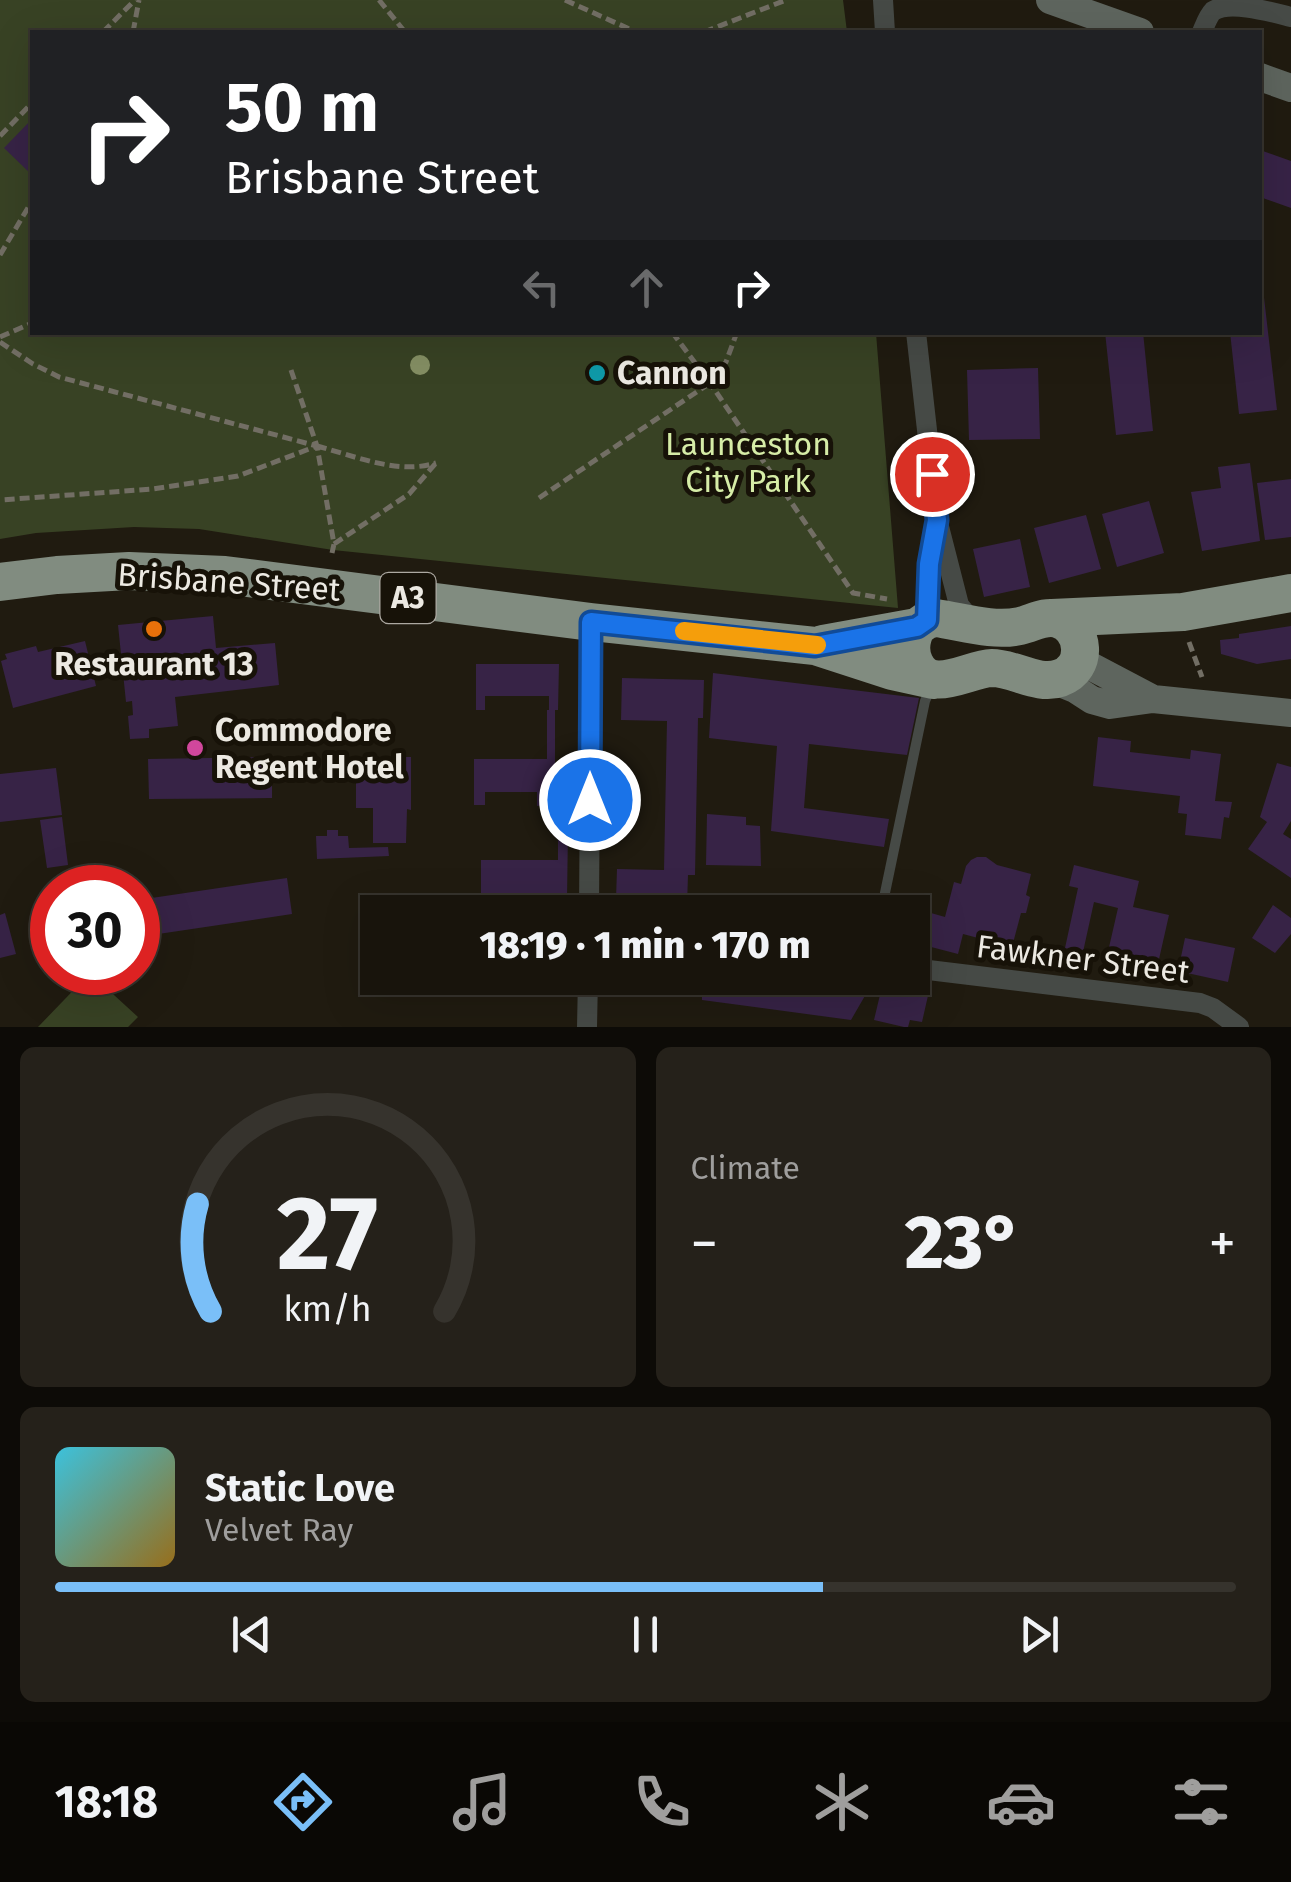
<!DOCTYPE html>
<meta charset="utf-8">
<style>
body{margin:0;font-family:"Fira Sans",sans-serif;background:#25211a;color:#f1f3f6;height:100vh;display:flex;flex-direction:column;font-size:38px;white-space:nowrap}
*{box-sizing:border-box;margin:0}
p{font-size:32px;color:#9f9e9d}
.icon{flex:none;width:55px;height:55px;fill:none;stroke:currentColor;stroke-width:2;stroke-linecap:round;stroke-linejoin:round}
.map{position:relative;height:1027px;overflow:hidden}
.side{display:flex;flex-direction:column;gap:20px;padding:20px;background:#0d0b07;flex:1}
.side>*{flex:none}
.banner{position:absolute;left:30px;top:30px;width:1232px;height:305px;border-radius:0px;box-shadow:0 10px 40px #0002,0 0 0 2px #36332d;background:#202124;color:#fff;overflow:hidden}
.speed{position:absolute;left:30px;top:865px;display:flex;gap:20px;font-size:50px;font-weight:700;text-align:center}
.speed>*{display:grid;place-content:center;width:130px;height:130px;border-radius:50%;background:#18140c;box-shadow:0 10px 40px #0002,0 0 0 2px #36332d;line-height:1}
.speed .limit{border:15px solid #d22;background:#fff;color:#111}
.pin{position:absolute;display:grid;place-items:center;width:85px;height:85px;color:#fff;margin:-42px;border:5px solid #fff;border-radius:50%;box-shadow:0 2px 10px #0007}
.me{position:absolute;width:110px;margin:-55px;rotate:0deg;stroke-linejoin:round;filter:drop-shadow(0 0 8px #0008)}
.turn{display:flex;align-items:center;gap:35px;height:210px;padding:0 30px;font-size:45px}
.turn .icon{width:130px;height:130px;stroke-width:2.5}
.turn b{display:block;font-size:70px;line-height:85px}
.lanes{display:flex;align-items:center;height:95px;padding:0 30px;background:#0003;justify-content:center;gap:50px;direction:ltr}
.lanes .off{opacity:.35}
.big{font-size:75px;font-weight:800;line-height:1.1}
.side .widget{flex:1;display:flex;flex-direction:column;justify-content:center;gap:15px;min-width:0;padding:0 35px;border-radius:15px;background:#25211a}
.side .dial{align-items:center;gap:0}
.dial svg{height:260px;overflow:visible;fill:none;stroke:#36332d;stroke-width:7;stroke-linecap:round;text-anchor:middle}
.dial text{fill:#f1f3f6;stroke:none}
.song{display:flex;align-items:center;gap:30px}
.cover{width:120px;height:120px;border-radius:15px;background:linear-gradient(135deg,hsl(190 70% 55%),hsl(40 70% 35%))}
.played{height:10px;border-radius:5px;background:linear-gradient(90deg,#7abff8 65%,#36332d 65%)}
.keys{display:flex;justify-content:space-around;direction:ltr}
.heat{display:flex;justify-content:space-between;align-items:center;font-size:55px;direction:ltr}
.side .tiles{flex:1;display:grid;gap:20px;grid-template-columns:1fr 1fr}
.widget:last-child{grid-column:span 2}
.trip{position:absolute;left:360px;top:895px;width:570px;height:100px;border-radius:0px;background:#18140c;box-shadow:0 10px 40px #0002,0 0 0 2px #36332d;font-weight:800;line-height:100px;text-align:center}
.menu{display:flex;height:160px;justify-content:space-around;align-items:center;background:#0a0805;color:#9f9e9d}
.menu .icon{width:70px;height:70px}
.menu .current{color:#7abff8}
.menu b{font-size:45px;color:#f1f3f6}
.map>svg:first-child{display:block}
.green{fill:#384224}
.building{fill:#372346}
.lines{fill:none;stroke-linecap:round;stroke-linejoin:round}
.path{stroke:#726e64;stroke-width:5;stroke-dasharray:10 5;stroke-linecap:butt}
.lane{stroke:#464a46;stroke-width:10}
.street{stroke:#464a46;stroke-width:20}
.secondary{stroke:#5e655e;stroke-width:28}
.highway{stroke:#818c80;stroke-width:38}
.tree{fill:#848e63}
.route-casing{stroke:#114b97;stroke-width:25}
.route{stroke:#1a73e8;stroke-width:18}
.slow{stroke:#f59e0b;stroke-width:18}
.culture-dot{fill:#0f9aa8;stroke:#171208;stroke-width:4}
.food-dot{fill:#e8710a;stroke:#171208;stroke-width:4}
.hotel-dot{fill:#d1479c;stroke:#171208;stroke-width:4}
.labels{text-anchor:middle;stroke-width:10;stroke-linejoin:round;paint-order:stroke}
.shield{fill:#171208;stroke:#aca8a1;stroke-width:2.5}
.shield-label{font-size:30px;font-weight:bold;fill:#ece9e2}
.poi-label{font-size:32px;font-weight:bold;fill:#ece9e2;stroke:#171208;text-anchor:start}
.park-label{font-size:32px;fill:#d6eda7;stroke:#171208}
.street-label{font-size:32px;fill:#ece9e2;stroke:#171208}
</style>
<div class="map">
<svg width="1291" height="1027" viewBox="0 0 1291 1027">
<rect width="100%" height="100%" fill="#201b10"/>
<!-- green -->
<path class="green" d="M0 0H843L847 32H32V332L876 333 898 608 333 550 199 529 134 527 36 533 0 539Z
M90 973 138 1017 128 1027H38Z"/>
<!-- building -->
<path class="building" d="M32 119V175L4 148Z
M1260 150 1291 161V208L1260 197Z
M1262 280 1277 410 1239 414 1230 332H1260V281Z
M1105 332H1143L1153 431 1116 435Z
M1038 368 1040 439 969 440 967 370Z
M1250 463 1260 541 1202 551 1191 492 1221 488 1218 467Z
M1291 479V537L1265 540 1257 483Z
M1149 501 1164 553 1117 567 1102 514Z
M1086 515 1101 569 1049 583 1034 528Z
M1020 539 1030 587 984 597 973 549Z
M213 616 216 648 275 643 279 685 175 697 178 726 149 729V738L130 739 128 716 133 715 132 701 126 702 118 625Z
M1291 626V659L1257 664 1221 654 1220 640 1239 638V634Z
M85 641 96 686 13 708 1 661 7 659 5 654 36 646 38 652Z
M476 664H559L558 710H555V789H547V805L537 806V792H485V805H474V759H547V710H549V696H485V710H476Z
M713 673 919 698 907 755 809 744 804 808 889 819 884 847 771 831 777 746 709 738Z
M622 678 704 680 703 718H698L695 875H688L687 906 651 905V900L616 899 617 869 664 870 667 721 621 720Z
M1098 737 1131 741 1130 752 1190 759 1191 750 1221 754 1215 801 1232 802 1229 818 1224 817 1221 839 1185 835 1187 814 1178 813 1180 796 1093 786Z
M272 757V798L149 799 148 759Z
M356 757H411V810L407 809 406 843H373V808H356Z
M1277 763 1291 767V821L1283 834 1291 839V878L1248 849 1267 822 1260 817Z
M56 768 62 815 0 822V774Z
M707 814 746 817V825L760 826 761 866 706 865Z
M62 817 68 865 47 868 40 820Z
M327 830H338V836H348L349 848 388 847 389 856 317 859 316 836H327Z
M558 831H568L567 899H558V912H543V899H505V912H481V860H558Z
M977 857H986L997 865 1031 874 1026 895 1030 897 1026 913H1021L1012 947 963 934 958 954 912 942V925L917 909 945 917 954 882 961 884 966 866 971 860Z
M1074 865 1139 881 1133 907 1169 915 1157 968 1107 956 1118 908 1094 902 1083 952 1065 948 1078 888 1069 886Z
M287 878 292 914 138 937V900Z
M762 894 783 897 782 912H760Z
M1273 905 1291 918V934L1275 953 1252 938Z
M5 913 16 954 0 958V915Z
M1185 938 1235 948 1228 982 1178 971Z
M481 978H560V990H481Z
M653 978H699V985L653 980Z
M702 978H761L866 994 851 1020 702 1000Z
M884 978 930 987 922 1022 910 1020 908 1027H904L874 1020Z"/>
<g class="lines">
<!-- path -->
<path class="path" d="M379 0 405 32
M565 0 636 32
M103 32 135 0
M133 32 139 0
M704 32 786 0
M0 136 32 103
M0 255 32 201
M672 332 710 383 853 593 887 599
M0 337 32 323
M0 342 33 364 59 377 317 446 238 476 153 489 0 500
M291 370 317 446 334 544 332 553
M317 446C355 456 398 475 436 463
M539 498 710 383 726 362 737 332
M334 544 409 494 436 463
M1189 642 1202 677"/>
<!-- lane -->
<path class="lane" d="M881 912 925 701 932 685"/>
<!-- street -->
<path class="street" d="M883 0 885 32
M1202 32C1205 25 1208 16 1213 11 1230 0 1271 12 1291 17
M916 332 937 519 959 605 973 622
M927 620 929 564 936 526
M589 912 591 622
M912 968 1200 1003 1213 1008 1239 1027
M587 1027 588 978"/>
<!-- secondary -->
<path class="secondary" d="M1050 0 1140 32
M1260 77 1291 88
M1079 660 1153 699
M1053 680 1075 689 1092 700 1110 705 1153 699 1291 713"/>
<!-- highway -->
<path class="highway" d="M0 582 57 575 129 571 225 575 591 622 815 646 892 671 933 680
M1052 618 1183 612 1291 593
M823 644 917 627 927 620 936 618C963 622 993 632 1020 626 1033 623 1045 615 1058 619 1085 628 1089 668 1060 678 1038 686 1014 668 992 668 967 669 931 696 915 664 909 652 911 638 917 627"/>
</g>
<!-- trees -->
<circle class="tree" cx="420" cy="365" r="10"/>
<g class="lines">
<defs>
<path id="route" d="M590 800 591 622 815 646 917 627 927 620 929 564 937 520 932 474"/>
</defs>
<!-- route casing -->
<use href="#route" class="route-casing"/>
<!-- route -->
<use href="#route" class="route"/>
<!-- slow -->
<path class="slow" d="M684 631 817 645"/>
</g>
<!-- markers -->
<circle class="culture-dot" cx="597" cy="373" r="10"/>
<circle class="food-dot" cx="154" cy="629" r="10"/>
<circle class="hotel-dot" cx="195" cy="748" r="10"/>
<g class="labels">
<!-- shield labels -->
<rect class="shield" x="380.5" y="573" width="55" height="50" rx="8"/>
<g class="shield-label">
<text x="408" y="608">A3</text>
</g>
<!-- poi labels -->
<g class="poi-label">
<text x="617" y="384">Cannon</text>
<text x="154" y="675" text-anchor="middle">Restaurant 13</text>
<text x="215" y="741">Commodore<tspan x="215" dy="37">Regent Hotel</tspan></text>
</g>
<!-- park labels -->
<g class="park-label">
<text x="748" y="455">Launceston<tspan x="748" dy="37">City Park</tspan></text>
</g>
<!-- street labels -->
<g class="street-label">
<text transform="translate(229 582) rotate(4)" y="11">Brisbane Street</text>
<text transform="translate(1083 959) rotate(7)" y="11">Fawkner Street</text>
</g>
</g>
</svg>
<div class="speed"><div class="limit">30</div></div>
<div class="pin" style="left:932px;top:474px;background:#d93025"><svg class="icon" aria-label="arrive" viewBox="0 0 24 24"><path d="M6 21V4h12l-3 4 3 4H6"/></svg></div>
<svg class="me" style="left:590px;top:800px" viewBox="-20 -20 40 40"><circle r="17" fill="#1a73e8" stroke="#fff" stroke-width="3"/><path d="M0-11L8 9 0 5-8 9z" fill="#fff"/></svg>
<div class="trip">18:19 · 1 min · 170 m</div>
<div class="banner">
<div class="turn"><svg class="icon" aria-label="right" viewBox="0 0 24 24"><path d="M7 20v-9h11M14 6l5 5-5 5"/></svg><div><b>50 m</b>Brisbane Street</div></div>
<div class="lanes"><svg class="icon off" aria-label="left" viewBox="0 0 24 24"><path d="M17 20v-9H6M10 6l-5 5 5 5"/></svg><svg class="icon off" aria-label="ahead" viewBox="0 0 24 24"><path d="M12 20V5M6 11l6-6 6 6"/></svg><svg class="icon" aria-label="right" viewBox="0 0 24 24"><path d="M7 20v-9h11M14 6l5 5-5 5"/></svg></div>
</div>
</div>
<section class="side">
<div class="tiles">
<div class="widget dial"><svg viewBox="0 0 100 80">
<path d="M14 69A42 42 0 1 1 86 69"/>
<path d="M14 69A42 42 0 0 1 10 36" stroke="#7abff8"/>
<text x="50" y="56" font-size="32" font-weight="700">27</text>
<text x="50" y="72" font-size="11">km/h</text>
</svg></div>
<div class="widget"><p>Climate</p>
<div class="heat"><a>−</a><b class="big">23°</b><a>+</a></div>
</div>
<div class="widget">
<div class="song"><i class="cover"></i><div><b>Static Love</b><p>Velvet Ray</p></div></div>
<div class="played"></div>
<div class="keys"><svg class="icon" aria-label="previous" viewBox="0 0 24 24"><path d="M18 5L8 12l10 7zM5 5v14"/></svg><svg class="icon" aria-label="pause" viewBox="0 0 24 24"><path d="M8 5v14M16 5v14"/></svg><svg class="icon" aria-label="next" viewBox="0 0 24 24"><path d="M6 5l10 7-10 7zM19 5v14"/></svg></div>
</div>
</div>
</section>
<nav class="menu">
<b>18:18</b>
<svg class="icon current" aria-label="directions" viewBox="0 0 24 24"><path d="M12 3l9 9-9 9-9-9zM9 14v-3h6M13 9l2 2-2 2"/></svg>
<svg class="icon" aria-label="music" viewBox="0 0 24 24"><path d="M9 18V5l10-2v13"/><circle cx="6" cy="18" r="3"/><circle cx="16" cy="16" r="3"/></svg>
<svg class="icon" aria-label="phone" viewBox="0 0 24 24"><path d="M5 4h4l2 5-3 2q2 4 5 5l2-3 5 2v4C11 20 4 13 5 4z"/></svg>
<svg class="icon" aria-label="climate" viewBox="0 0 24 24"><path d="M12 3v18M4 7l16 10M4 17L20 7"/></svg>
<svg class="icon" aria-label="car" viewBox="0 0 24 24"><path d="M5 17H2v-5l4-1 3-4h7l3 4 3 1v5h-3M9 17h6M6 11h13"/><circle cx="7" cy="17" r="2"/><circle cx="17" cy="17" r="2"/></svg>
<svg class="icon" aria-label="filters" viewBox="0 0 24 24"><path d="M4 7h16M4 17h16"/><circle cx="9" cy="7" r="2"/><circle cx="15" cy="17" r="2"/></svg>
</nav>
